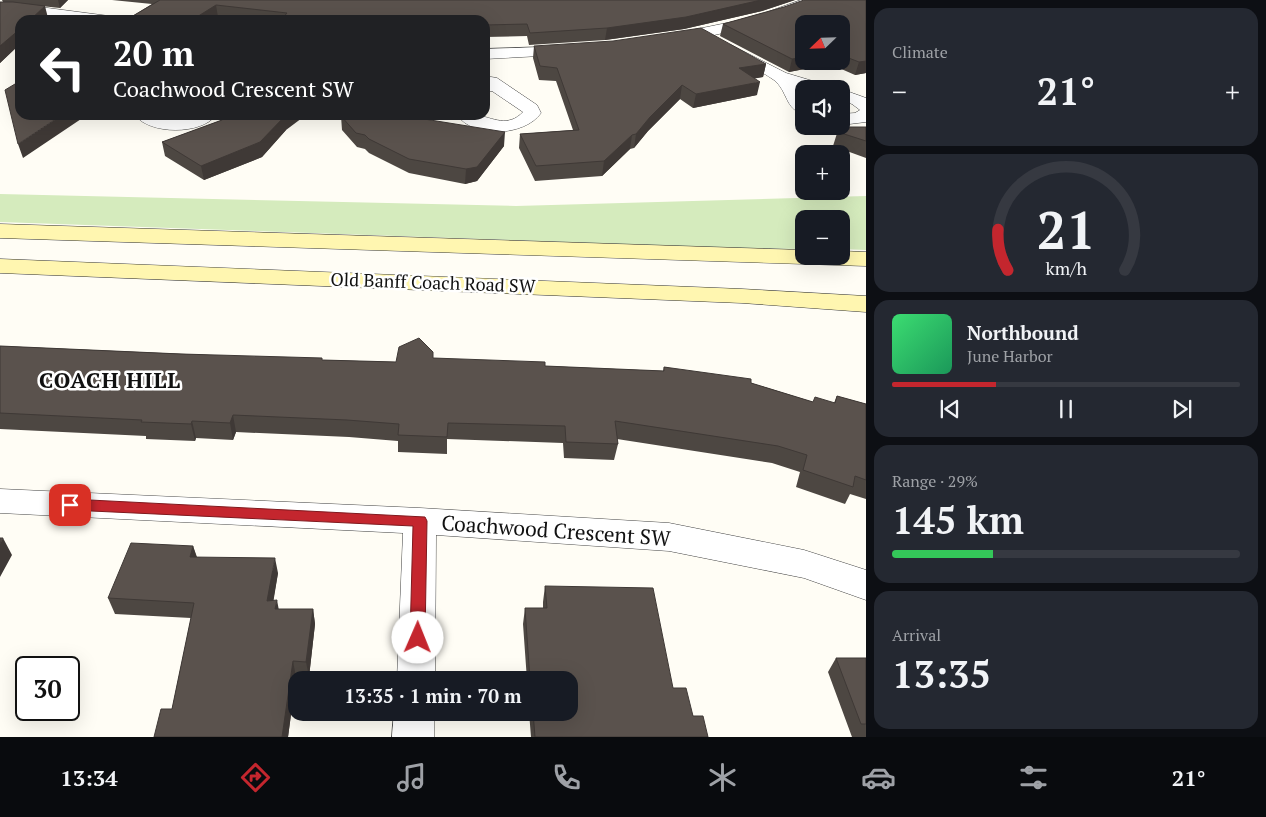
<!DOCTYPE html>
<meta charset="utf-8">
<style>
body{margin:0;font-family:"PT Serif",serif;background:#242831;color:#f1f3f6;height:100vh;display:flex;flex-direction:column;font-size:19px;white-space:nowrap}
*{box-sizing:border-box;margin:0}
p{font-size:16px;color:#9ea1a6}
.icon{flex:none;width:28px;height:28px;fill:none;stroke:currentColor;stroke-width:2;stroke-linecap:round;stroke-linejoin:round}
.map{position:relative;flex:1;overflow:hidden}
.drawer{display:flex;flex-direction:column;gap:8px;padding:8px;background:#0d0f14;width:400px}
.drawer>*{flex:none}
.top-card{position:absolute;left:15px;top:15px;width:475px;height:105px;border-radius:15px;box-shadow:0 5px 20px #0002;background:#202124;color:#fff;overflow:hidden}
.needle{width:32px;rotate:247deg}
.fabs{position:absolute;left:795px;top:15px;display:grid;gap:10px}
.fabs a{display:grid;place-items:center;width:55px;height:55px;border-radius:10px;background:#171b24;box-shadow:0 5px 20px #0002;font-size:25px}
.speed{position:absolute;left:15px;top:656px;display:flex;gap:10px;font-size:25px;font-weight:700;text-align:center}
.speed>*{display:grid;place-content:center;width:65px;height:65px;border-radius:50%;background:#171b24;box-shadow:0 5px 20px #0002;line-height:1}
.speed .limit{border:2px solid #111;border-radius:8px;background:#fff;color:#111}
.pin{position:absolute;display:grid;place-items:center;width:42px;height:42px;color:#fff;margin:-21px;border-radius:10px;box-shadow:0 2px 8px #0006}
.me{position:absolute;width:55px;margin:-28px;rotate:1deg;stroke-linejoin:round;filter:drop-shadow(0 0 4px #0008)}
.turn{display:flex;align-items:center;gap:18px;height:105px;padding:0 15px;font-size:22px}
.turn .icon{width:65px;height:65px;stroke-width:2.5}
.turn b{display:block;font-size:35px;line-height:42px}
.big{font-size:38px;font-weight:600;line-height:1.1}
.drawer .tile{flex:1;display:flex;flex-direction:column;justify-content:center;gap:8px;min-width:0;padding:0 18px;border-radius:15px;background:#242831}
.drawer .dial{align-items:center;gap:0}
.dial svg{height:130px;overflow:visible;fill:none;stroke:#363941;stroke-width:7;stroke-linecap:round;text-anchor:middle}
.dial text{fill:#f1f3f6;stroke:none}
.song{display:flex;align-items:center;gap:15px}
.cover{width:60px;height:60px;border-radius:8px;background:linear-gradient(135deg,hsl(140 70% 55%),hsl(150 70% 35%))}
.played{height:5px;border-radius:2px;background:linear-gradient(90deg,#c4262e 30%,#363941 30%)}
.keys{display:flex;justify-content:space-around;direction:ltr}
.heat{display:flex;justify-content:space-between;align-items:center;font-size:28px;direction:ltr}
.charge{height:8px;border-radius:4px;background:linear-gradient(90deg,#34c759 29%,#363941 0)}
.trip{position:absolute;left:288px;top:671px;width:290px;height:50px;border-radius:15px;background:#171b24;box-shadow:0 5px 20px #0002;font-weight:600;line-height:50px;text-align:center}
.tabs{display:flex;height:80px;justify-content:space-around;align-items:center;background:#090b0e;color:#9ea1a6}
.tabs .icon{width:35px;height:35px}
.tabs .active{color:#c4262e}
.tabs b{font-size:22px;color:#f1f3f6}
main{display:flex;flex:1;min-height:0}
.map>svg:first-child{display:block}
.green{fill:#d5ebbd}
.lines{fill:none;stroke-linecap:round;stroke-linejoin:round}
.street-casing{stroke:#444;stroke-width:1}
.secondary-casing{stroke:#333;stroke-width:1}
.street{fill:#fff;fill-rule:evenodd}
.secondary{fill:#fff6b0;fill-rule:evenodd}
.wall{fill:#4d4742;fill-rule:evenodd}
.shaded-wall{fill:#3f3936}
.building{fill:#5a524d;stroke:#3f3936}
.route{fill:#c4262e;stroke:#7f191e}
.labels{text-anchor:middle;stroke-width:5;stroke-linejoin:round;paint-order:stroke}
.street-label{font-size:18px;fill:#111;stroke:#fff}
.near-street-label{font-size:21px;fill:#111;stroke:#fff}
.district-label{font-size:22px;font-weight:bold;letter-spacing:1px;fill:#111;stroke:#fff}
</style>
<main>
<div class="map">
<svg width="866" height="737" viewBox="0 0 866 737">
<rect width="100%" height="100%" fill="#fffdf5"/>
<!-- green -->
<path class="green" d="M0 194 516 206 866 196V250L841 249V219H804V249L733 248 0 222Z"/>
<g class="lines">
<defs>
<path id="street" d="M801 0H821L819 3 760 25 673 44 668 42 665 39 668 36 673 34 751 18Z
M0 4H17L109 16 114 17 116 20H75L17 12H0Z
M731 45 786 73 826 85 828 89 799 88 804 100V114C785 110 788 91 774 80 760 70 741 62 725 53L723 50 725 47Z
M571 46 577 48 579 51 577 54 485 59V49Z
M491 77 497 78 537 105 541 113C525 136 474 139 457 115 463 115 471 114 477 115 493 118 508 128 523 112L492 91 485 93V78Z
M841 89 866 98V122L841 125V114L855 113 860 110 852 104 841 100Z
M135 115H155L162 118 174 119 193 115H216C202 135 149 135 135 115Z
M0 489 420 508 669 523 804 550 866 570V600L804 578 669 551 436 535 435 680H397L403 533 0 513Z
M394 712H434V737H392Z"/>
<path id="secondary" d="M0 224 804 250V256H841V251L866 252V266L0 238Z
M0 259 742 289 866 296V312L742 303 0 273Z"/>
</defs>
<!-- street casing -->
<use href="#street" class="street-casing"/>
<!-- secondary casing -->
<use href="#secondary" class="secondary-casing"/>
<!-- street -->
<use href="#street" class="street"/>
<!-- secondary -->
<use href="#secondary" class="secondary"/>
</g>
<!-- wall -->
<path class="wall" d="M2 0H68L60 8 41 6 48 18 20 20V44L0 63V2H3Z
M112 0H795L762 11 684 29 605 40 529 45 527 36 485 37V20H246L218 17 213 20H126L152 4Z
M866 0V73L855 75 830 64 789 72 720 36 723 24 784 7ZM841 24V61H804Z
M534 46 766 64 763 77 754 78 757 95 693 108 680 99 648 131 634 148 630 149 602 176 535 181 519 148 520 134 573 130 556 81 539 80 533 58Z
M342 115H432L430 120 504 146 477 181 465 184 409 173 369 153 365 149 357 147 342 130 341 116Z
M222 120 286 130 262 157 204 180 165 156 162 142Z
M839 127H866V158L833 146Z
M0 346 323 360 396 362 433 358 545 366 663 371 664 367 751 383 813 402 834 403 837 396 866 404V499L850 494 845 504 796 487 800 472 772 463 617 439 618 444 614 460 564 458 563 443 447 439V454L398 452V441L349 437 236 432 233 440 196 438 195 441 146 439V436L0 429Z
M193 546 197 557 278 573 273 601 278 609H313L315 624 309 677H296L288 737H154L172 709 191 618 115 614 108 598Z
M545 586 673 688 708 737H531L529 712H569V680H527L523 624 525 608H543V602Z
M836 658H866V737H852L828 672Z"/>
<!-- shaded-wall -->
<path class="shaded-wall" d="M58 0H68L60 8Z
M761 0H795L762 11 684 29 605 40 607 28Z
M216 5 218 17 213 20H192Z
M45 6 48 18 46 20H30Z
M20 29V44L0 63V46Z
M804 57V61H830V64L789 72 792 59Z
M866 61V73L855 75 859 62Z
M766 64 763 77 736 82 739 68Z
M760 82 757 95 693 108 696 94Z
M682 85 680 99 648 131 634 148 636 134 650 117Z
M62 115H87L23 158 18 144Z
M286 115H306L286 130 262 157 204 180 201 166Z
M426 115H432L424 133V119Z
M505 132 504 146 477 181 465 184 466 169Z
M632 135 630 149 602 176 604 161Z
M233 415 236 432 233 440 230 423Z
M192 421 196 438 195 441 191 424Z
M3 538 12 555 0 577V544Z
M193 546 198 562 190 557Z
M275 558 278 573 271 616 267 601Z
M277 600 280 616 275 609Z
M313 609 315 624 309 677 306 662Z
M293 661 296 677 288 737H282Z"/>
<!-- building -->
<path class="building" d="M160 0H761L686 17 607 28 530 33 527 24 485 25V20H375L337 16 335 20H281L287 13 216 5 192 20H126Z
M804 0H866V61L859 62 841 55V24H804V57L792 59 723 24 784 7Z
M0 2H13L45 6 30 20H20V29L0 46Z
M701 28 766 64 739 68 760 82 696 94 682 85 650 117 636 134 632 135 604 161 536 166 520 134 579 130 557 68 540 66 534 46 613 41Z
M20 81V115H62L18 144 5 90Z
M228 115H286L260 142 201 166 162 142 222 120Z
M342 115H426L424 119 505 132 477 167 466 169 409 159 369 139 365 135 356 133 341 116Z
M839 127H866V141L838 132Z
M419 338 433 352V358L545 362V366L664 371V367L751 379V383L813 402 815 397 835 403 837 396 866 404V480L855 476 853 487 803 470 807 455 778 446 615 421 618 444 566 442 565 426 448 423 447 437 398 435 399 424 347 420 233 415 230 423 192 421 191 424 141 422 142 420 0 413V346L181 354 322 358V360L396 362 399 347Z
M0 538H3L0 544Z
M131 543 193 546 190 557 275 558 267 601 277 600 275 609H313L306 662 293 661 282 737H154L161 709H172L194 603 108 598Z
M545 586 653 588 673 688H686L693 716H703L708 737H535L533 712H569V680H530L525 608H547Z
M836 658H866V724H861Z"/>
<!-- route -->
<path class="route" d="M70 499 425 517 427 521 425 638 423 643 418 645 412 643 410 638 413 526 70 510 65 508 63 505 65 501Z"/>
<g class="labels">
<!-- street labels -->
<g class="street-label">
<text transform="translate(433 283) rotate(2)" y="6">Old Banff Coach Road SW</text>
</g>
<!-- near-street labels -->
<g class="near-street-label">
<text transform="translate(556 531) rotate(4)" y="7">Coachwood Crescent SW</text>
</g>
<!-- district labels -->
<g class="district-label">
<text x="110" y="388">COACH HILL</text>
</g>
</g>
</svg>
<div class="fabs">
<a><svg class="needle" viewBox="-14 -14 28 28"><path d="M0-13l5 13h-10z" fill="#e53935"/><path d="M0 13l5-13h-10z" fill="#9ea1a6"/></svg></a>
<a><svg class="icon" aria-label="sound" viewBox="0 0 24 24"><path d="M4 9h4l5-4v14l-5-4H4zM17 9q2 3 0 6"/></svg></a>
<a>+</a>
<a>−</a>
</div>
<div class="speed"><div class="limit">30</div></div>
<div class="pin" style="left:70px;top:505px;background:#d93025"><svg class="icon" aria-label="arrive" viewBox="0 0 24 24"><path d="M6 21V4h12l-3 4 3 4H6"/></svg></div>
<svg class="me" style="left:418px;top:638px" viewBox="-20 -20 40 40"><circle r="19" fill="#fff"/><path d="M0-13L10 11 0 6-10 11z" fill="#c4262e"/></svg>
<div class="trip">13:35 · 1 min · 70 m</div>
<div class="top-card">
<div class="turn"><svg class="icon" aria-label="left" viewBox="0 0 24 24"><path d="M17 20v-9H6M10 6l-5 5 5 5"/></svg><div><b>20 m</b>Coachwood Crescent SW</div></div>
</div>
</div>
<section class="drawer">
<div class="tile"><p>Climate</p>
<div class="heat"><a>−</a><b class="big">21°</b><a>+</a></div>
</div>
<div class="tile dial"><svg viewBox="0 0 100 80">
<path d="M14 69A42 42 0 1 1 86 69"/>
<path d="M14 69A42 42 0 0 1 8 44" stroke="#c4262e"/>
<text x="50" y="56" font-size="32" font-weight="700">21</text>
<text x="50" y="72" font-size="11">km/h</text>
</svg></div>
<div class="tile">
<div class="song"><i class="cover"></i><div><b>Northbound</b><p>June Harbor</p></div></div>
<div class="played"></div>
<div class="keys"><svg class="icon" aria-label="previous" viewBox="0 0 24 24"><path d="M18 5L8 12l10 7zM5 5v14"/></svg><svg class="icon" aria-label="pause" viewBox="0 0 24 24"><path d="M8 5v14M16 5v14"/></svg><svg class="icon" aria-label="next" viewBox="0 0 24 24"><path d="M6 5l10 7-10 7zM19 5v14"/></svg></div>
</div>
<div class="tile"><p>Range · 29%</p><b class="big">145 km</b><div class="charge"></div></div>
<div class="tile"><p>Arrival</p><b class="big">13:35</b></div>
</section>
</main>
<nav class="tabs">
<b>13:34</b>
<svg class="icon active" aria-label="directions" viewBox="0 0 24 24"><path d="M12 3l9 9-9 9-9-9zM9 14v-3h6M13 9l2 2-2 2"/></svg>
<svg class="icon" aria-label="music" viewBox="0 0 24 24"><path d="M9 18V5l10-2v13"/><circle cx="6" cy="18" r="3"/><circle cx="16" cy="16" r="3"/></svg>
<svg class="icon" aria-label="phone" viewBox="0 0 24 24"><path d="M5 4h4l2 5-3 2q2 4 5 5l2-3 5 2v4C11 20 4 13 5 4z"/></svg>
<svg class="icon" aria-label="climate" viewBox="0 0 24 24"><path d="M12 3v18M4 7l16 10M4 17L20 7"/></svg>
<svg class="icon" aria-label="car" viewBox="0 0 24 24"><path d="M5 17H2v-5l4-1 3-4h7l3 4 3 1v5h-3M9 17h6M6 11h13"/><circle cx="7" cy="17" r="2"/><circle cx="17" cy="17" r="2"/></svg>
<svg class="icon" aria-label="filters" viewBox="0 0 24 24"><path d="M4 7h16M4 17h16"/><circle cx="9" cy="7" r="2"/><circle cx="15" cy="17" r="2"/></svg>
<b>21°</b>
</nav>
